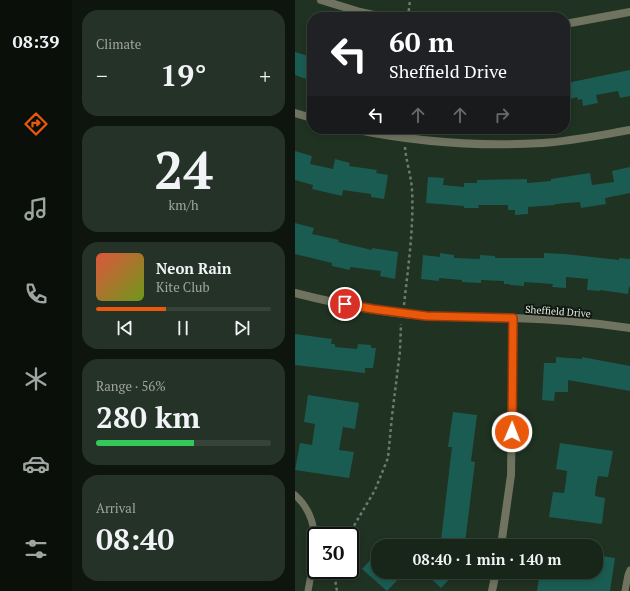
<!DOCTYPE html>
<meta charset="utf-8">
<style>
body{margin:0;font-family:"PT Serif",serif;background:#253227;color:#f1f3f6;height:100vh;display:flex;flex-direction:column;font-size:15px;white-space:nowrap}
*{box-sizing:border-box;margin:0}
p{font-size:13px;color:#9fa5a2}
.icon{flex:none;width:22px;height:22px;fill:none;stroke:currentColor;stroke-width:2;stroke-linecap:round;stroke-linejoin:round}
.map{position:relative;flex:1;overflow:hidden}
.side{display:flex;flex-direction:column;gap:10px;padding:10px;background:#0d150e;width:223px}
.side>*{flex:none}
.guide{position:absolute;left:12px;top:12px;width:263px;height:122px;border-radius:16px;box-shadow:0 2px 6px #0003,0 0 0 1px #364339;background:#202124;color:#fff;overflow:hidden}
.speed{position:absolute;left:12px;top:527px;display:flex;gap:8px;font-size:20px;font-weight:700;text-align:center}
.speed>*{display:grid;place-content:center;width:52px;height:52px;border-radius:50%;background:#18261a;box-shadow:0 2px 6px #0003,0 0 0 1px #364339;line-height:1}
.speed .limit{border:2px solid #111;border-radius:6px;background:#fff;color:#111}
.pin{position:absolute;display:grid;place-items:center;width:34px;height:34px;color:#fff;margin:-17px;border:2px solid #fff;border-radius:50%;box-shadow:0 1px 4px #0007}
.me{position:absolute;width:44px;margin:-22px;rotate:1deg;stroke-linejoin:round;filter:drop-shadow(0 0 3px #0008)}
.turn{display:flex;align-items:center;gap:14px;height:84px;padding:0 16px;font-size:18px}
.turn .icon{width:52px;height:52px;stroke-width:2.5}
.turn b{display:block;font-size:28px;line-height:34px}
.lanes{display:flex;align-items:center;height:38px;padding:0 16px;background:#0003;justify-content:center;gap:20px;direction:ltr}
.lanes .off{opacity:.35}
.big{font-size:30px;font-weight:600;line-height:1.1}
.side .widget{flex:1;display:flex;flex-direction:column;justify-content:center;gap:6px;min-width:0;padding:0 14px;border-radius:16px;background:#253227}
.side .dial{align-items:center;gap:0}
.dial b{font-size:52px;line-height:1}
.song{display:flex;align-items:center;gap:12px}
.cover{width:48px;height:48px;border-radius:6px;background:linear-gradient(135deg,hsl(10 70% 55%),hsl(80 70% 35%))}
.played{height:4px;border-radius:2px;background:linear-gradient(90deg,#ea580c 40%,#364339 40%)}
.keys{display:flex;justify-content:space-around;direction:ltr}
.heat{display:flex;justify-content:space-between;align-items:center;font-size:22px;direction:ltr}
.charge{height:6px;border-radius:3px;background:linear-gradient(90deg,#34c759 56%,#364339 0)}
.trip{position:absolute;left:76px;top:539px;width:232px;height:40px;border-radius:16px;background:#18261a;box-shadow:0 2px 6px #0003,0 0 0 1px #364339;font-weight:600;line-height:40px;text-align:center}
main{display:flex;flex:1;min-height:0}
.tab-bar{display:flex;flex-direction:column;width:72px;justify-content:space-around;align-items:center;background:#0a0f0a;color:#9fa5a2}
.tab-bar .icon{width:28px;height:28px}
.tab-bar .current{color:#ea580c}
.tab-bar b{font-size:18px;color:#f1f3f6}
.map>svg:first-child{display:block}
.building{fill:#1b5c52}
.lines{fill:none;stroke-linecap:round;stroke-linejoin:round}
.path{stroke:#6c7b6e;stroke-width:2.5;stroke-dasharray:3 3;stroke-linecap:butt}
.lane{stroke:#70735f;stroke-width:7}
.street{stroke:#70735f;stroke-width:8}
.route-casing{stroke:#983908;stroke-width:10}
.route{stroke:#ea580c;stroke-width:7}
.labels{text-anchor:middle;stroke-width:4;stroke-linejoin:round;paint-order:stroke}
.street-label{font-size:10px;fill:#e3eee4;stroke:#101710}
</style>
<main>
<nav class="tab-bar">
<b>08:39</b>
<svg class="icon current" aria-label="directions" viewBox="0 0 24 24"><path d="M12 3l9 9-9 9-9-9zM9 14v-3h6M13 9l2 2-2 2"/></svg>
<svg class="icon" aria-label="music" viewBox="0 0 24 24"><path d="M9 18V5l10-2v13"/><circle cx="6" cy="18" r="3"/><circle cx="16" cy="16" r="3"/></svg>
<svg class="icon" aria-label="phone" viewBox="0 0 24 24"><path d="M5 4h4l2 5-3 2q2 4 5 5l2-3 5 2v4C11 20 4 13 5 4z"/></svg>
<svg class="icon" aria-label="climate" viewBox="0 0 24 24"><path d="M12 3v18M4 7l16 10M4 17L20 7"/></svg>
<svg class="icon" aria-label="car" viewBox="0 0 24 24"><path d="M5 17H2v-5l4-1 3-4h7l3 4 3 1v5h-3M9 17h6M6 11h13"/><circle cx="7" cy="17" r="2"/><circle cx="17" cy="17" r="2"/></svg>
<svg class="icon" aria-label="filters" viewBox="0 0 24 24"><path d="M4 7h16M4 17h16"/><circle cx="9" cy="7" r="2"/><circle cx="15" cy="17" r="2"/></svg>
</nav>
<section class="side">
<div class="widget"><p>Climate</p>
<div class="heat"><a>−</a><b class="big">19°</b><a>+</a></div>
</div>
<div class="widget dial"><b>24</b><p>km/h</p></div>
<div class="widget">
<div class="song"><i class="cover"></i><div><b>Neon Rain</b><p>Kite Club</p></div></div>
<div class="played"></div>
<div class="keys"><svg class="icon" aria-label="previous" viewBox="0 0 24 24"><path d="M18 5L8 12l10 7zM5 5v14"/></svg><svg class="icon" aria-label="pause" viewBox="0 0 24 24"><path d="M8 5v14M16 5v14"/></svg><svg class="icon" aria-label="next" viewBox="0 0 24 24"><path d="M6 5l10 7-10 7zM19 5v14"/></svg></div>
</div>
<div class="widget"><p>Range · 56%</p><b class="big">280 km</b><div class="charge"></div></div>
<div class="widget"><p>Arrival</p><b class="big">08:40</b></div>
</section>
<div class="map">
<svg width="335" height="591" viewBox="0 0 335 591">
<rect width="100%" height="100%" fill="#203222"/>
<!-- building -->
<path class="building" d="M0 52 17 57V81L0 75Z
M335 70V96L325 98 323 91 301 95 303 103 288 106 287 99 283 100 282 97 275 99 272 83Z
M0 151 17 156 15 164 38 169 40 159 55 163 54 166 82 170 81 173 93 175 89 199 76 197V194L48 190 47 196 17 189 18 185 0 180Z
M335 167V193L310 198 311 204 286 208 285 202 260 204V205L233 207V214L220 215V210H213V205H183L184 208H169V206L131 203 133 177 149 178 148 185 169 187V183H182V180L232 179V183L256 181V179L295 173 297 185 319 182 317 171Z
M0 223 19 228 17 234 44 240 43 242 77 250V248L103 252 100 279 85 276 86 271 55 267V270L37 266V263L0 254Z
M145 253 159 255V258L185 259V255L200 256V258H249V253L270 254 324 260V258L335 259V287H334L333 294 305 290V291L292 290 293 279 271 277V288L257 287 258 284 229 282V286L215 285V284H209V281L186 280V283L167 282V280L144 278V281L126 279 128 255 145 257Z
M0 334 37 339 36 344H40V347L62 349 63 344 76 345V348H81L78 368H70V373L0 365Z
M261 357 287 359V357L335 366V391L273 380V392H260L259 401 247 400 249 363H261Z
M13 395 64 403 60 429 48 427 44 450 59 452 54 478 0 470 5 443 17 445 20 424 9 422Z
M158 412 182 415 176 461 180 462 170 543 146 540 157 447H153Z
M265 443 318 451 313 477 303 476 301 486 300 496 310 498 307 524 254 517 258 492 269 493 271 481 272 471 261 469Z
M83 552V572H110L92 591 67 569Z
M301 555 320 558 315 591H242L245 572H301Z
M129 572H161L146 588Z"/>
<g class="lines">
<!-- path -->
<path class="path" d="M113 17 115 0
M109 305C113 267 119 228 117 190 116 175 111 161 110 147
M53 536 80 490 93 458 97 416 105 351 106 324
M40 570 39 573 42 591"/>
<!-- lane -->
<path class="lane" d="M0 495C29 521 19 557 13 591
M330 591 333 575 335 570"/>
<!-- street -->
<path class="street" d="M26 0 65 12 88 17
M270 24 335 12
M0 113 17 118
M58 129C121 142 184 147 248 143 277 141 306 135 335 130
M0 293C43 304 87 313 132 316 160 317 189 317 217 318 256 319 296 322 335 328
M206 546 216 475 218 318
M197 591 201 572"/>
</g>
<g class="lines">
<defs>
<path id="route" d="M50 304 78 309 131 316 218 318 217 432"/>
</defs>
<!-- route casing -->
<use href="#route" class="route-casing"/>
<!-- route -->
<use href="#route" class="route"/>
</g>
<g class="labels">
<!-- street labels -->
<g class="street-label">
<text transform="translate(263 311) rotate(4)" y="4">Sheffield Drive</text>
</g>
</g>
</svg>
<div class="speed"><div class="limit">30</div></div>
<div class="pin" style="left:50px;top:304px;background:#d93025"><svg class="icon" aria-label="arrive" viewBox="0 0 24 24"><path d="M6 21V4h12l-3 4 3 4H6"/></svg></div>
<svg class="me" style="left:217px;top:432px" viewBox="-20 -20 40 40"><circle r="17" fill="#ea580c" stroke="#fff" stroke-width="3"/><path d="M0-11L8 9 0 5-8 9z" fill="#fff"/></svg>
<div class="trip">08:40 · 1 min · 140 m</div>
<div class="guide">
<div class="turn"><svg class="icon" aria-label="left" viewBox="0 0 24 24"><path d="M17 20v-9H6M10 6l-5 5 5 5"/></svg><div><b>60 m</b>Sheffield Drive</div></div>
<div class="lanes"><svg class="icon" aria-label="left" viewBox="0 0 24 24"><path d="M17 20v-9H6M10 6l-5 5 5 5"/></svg><svg class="icon off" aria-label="ahead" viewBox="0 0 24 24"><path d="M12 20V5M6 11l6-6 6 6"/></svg><svg class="icon off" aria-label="ahead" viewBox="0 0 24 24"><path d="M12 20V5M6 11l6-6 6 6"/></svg><svg class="icon off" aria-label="right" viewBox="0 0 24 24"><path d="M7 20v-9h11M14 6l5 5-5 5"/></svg></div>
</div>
</div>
</main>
